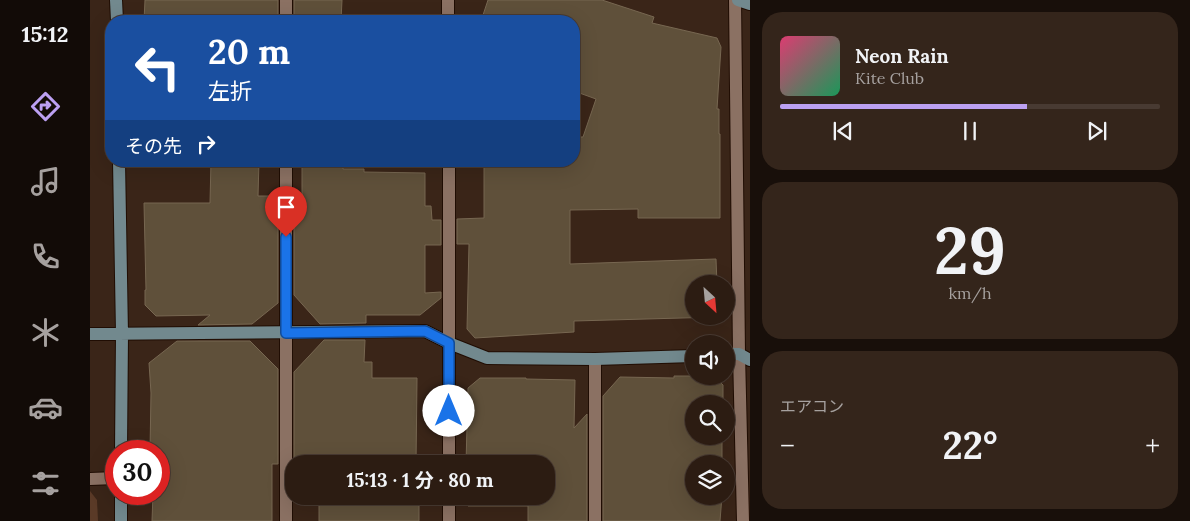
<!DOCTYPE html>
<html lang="ja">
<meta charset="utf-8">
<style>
body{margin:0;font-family:Lora,"Noto Sans JP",serif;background:#34251b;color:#f1f3f6;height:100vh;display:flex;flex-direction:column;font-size:19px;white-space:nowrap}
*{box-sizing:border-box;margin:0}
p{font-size:16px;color:#a6a19f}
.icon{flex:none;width:28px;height:28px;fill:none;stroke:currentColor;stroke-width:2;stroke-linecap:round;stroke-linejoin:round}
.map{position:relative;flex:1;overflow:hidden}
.panel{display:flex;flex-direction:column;gap:12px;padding:12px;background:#180f0a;width:440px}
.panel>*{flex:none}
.top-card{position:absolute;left:15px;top:15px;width:475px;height:152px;border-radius:20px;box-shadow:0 5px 20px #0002,0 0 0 1px #483a32;background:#1a4fa0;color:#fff;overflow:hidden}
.needle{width:32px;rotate:154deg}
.controls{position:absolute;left:595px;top:275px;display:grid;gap:10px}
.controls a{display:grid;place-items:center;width:50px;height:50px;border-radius:50%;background:#2c1c12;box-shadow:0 5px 20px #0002,0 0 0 1px #483a32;font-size:25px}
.speed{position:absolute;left:15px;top:440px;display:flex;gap:10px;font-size:25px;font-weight:700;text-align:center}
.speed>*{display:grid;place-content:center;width:65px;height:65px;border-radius:50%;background:#2c1c12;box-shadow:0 5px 20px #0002,0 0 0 1px #483a32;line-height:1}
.speed .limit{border:8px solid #d22;background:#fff;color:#111}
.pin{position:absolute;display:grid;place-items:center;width:42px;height:42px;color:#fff;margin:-51px -21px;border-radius:50% 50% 50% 0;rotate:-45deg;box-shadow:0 0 5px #0007}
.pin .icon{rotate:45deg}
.me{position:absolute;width:55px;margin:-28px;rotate:0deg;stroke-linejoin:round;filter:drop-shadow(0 0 4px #0008)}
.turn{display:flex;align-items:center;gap:18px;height:105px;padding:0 20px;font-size:22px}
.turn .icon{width:65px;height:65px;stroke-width:2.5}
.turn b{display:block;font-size:35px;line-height:42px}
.then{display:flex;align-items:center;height:48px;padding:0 20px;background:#0003;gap:10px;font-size:19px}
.big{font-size:38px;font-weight:700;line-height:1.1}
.panel .widget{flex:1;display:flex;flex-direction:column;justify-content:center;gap:8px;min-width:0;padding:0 18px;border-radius:20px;background:#34251b}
.panel .dial{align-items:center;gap:0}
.dial b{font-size:65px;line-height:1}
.song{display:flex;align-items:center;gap:15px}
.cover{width:60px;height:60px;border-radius:8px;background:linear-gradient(135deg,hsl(340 70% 55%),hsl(150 70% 35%))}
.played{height:5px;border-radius:2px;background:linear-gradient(90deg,#bca0f2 65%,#483a32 65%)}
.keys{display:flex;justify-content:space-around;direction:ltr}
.heat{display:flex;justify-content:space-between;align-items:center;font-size:28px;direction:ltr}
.trip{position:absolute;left:195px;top:455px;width:270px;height:50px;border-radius:20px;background:#2c1c12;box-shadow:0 5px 20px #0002,0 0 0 1px #483a32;font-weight:700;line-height:50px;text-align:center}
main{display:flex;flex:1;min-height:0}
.menu{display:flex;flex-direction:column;width:90px;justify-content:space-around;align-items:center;background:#120b07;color:#a6a19f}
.menu .icon{width:35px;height:35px}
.menu .on{color:#bca0f2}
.menu b{font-size:22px;color:#f1f3f6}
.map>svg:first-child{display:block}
.green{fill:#5a3a27}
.building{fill:#5f503a;stroke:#776751}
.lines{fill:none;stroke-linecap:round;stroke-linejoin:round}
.street-casing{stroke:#200d03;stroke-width:14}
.secondary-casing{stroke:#200d03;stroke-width:14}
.street{stroke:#8b7163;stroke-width:12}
.secondary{stroke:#72898e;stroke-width:12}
.route-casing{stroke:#114b97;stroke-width:12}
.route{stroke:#1a73e8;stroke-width:9}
</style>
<main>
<nav class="menu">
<b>15:12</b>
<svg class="icon on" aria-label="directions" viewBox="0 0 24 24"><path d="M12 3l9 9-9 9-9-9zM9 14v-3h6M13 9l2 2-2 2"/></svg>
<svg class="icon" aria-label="music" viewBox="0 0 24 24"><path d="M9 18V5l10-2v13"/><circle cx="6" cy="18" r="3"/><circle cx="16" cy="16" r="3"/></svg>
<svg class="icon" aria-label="phone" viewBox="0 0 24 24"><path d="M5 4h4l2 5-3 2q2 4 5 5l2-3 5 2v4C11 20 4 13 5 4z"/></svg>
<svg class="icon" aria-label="climate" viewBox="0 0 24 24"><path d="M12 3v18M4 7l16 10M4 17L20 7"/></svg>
<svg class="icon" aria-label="car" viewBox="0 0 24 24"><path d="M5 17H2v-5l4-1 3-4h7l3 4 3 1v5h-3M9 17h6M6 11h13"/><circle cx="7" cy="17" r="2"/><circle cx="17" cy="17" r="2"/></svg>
<svg class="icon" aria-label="filters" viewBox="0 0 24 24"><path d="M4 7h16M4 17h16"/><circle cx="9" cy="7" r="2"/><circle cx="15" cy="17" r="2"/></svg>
</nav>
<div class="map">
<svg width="660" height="521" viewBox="0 0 660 521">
<rect width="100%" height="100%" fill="#3a2518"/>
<!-- green -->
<path class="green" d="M0 491 7 500 8 521H0Z"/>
<!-- building -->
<path class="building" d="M55 0H188V21H54Z
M204 0H252L251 21H204Z
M398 0H512L564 17 562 23 627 38 631 47 627 109H629V134H630V218H548V209L480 210V264L626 259 627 284H604V316L628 317 484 321V332L385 338 377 329 379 244H367V219L394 218V161H484V137H493L506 99 484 91V21H391Z
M121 161H169L168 196H188V303L162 324 108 325 120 315 66 316 55 305V290H56L54 203H120Z
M212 161H253V169H274V172L335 173V206H341L342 220H351V245H335V293L351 292V298L330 315H276V323L230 324 204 295V195H212Z
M234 340H275L274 362H282V378H327L326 464H204V372Z
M87 341H160L188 369V464H182V521H62L63 494H69V451H60L61 393 59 363Z
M584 376H624L633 385V404H604V436H632V464H604V496H632L630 521H513V396L530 377 584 378Z
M390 378H436V379L485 380 484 428 497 414V521H438V506H378V496H456V464H376L378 388Z
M229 496H327L329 497V521H229Z"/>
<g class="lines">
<defs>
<path id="street" d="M196 0V21
M358 0V21
M645 0 649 354 653 521
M196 161V521
M359 161V464
M505 359V521
M0 479 26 478
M359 521V496"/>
<path id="secondary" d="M26 0 27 21
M648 0 660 4
M29 161 32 334 31 451
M0 334 335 331 359 343 397 358 505 359 604 356
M636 354H649L660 360
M31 494V521"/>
</defs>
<!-- street casing -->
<use href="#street" class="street-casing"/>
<!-- secondary casing -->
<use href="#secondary" class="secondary-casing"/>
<!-- street -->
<use href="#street" class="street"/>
<!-- secondary -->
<use href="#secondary" class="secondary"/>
</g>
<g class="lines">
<defs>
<path id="route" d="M196 237V333L335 331 359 343V411"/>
</defs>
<!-- route casing -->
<use href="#route" class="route-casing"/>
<!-- route -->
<use href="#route" class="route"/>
</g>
</svg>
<div class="controls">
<a><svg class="needle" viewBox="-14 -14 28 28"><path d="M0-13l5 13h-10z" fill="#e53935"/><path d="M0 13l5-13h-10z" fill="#a6a19f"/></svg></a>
<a><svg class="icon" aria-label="sound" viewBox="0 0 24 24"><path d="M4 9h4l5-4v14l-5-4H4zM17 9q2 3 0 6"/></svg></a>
<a><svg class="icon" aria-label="search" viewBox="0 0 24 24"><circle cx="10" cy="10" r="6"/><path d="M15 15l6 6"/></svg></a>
<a><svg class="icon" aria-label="layers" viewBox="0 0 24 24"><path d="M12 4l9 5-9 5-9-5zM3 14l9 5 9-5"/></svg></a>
</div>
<div class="speed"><div class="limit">30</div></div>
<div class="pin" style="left:196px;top:237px;background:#d93025"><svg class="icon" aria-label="arrive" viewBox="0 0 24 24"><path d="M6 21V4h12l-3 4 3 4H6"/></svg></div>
<svg class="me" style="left:359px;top:411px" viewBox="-20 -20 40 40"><circle r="19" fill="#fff"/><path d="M0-13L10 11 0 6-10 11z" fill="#1a73e8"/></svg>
<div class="trip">15:13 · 1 分 · 80 m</div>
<div class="top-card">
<div class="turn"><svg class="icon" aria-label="left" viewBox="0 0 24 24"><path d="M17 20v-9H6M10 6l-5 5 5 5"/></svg><div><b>20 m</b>左折</div></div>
<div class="then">その先<svg class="icon" aria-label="right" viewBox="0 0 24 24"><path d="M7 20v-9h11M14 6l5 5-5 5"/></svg></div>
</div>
</div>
<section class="panel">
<div class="widget">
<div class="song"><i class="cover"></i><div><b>Neon Rain</b><p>Kite Club</p></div></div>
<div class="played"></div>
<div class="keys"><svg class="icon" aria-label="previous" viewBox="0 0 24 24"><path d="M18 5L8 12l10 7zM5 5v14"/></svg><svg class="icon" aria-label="pause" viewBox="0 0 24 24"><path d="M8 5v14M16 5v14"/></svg><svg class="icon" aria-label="next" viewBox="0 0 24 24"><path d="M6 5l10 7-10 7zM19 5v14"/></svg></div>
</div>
<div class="widget dial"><b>29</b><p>km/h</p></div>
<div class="widget"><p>エアコン</p>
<div class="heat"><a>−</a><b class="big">22°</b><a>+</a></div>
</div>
</section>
</main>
